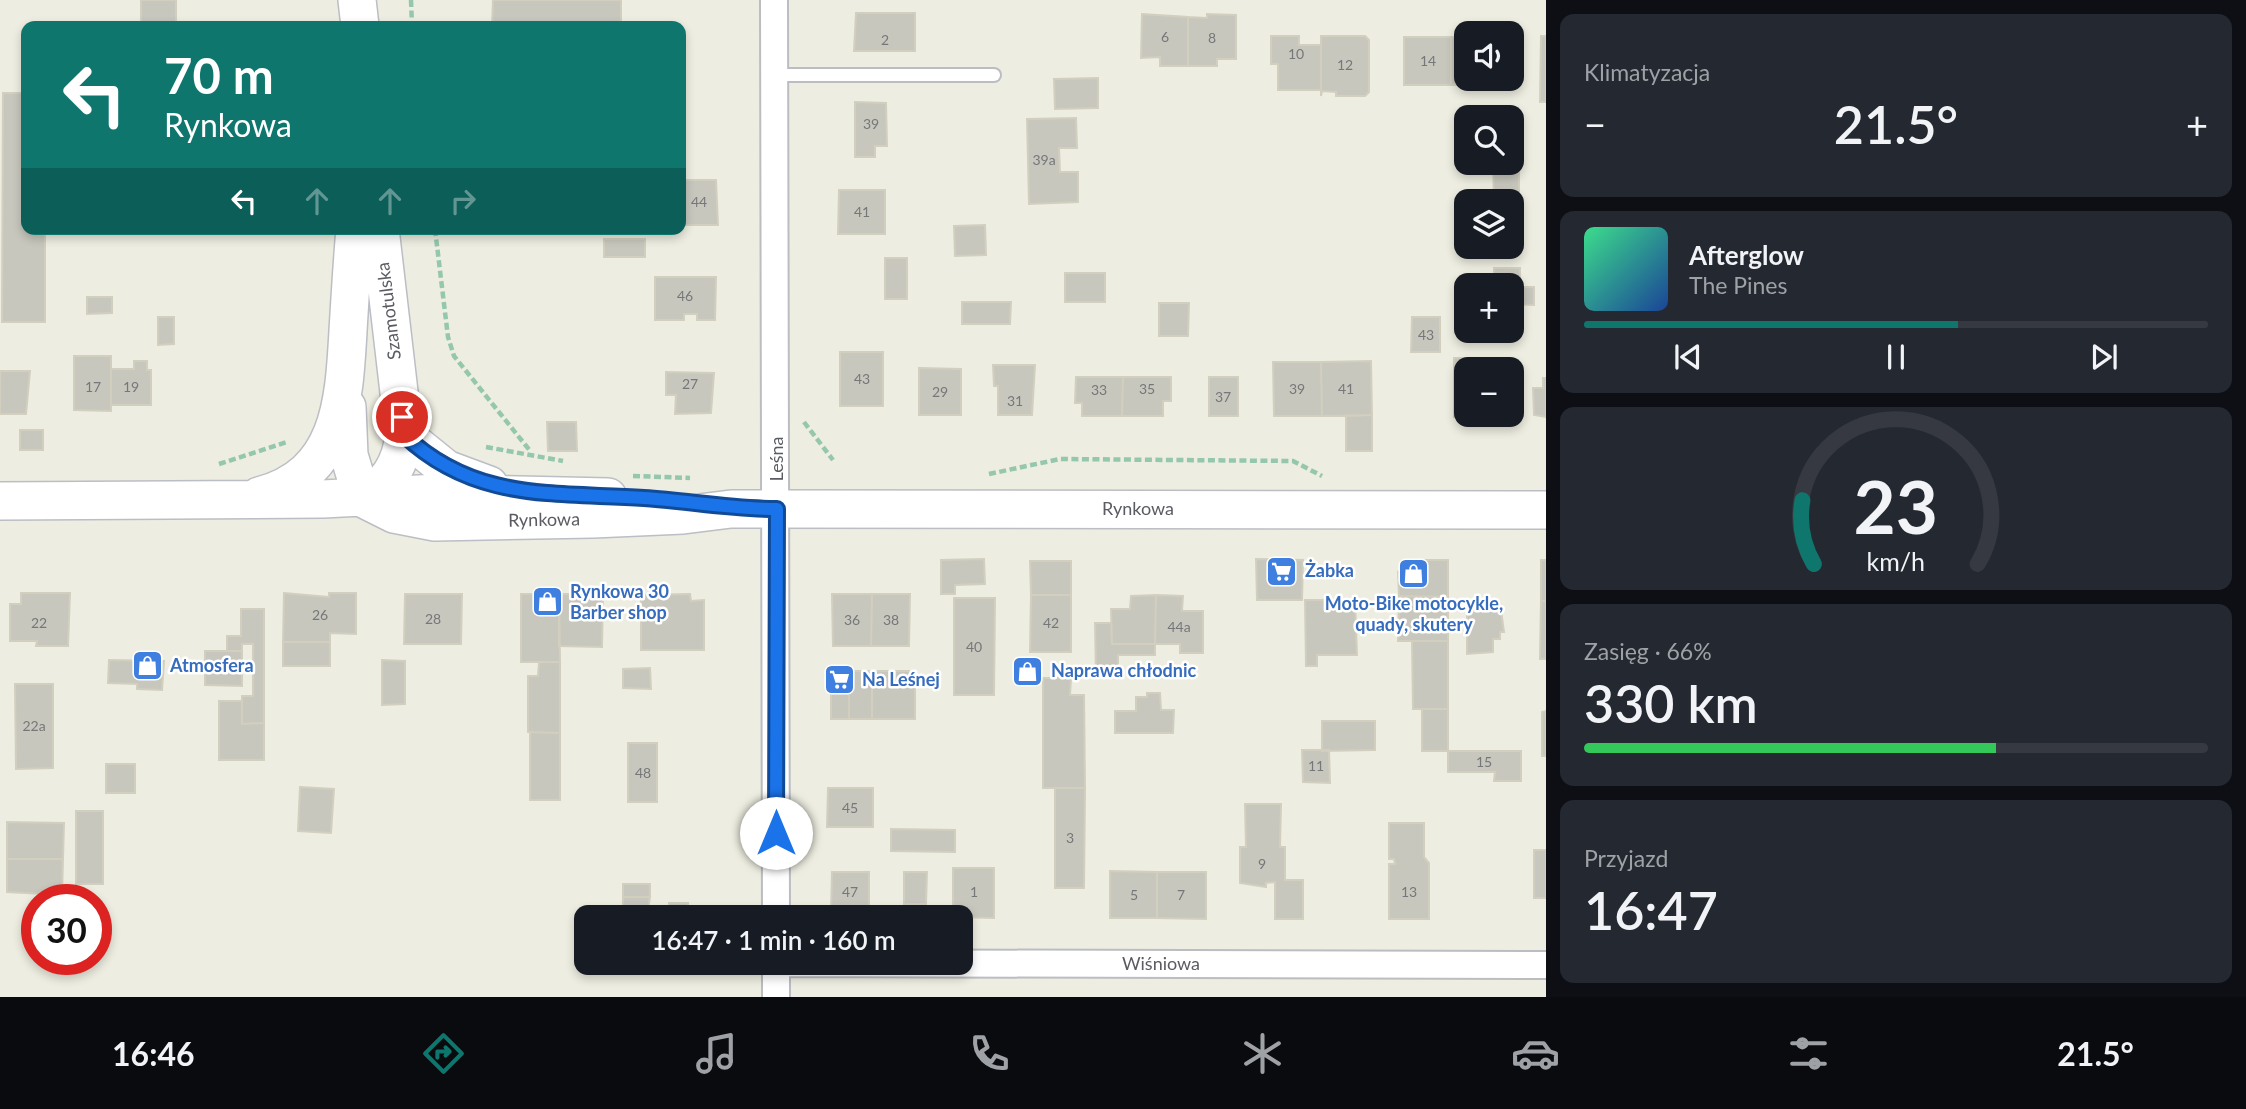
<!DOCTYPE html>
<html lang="pl">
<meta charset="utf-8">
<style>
body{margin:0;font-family:Lato,sans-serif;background:#242831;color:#f1f3f6;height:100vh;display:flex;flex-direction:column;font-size:26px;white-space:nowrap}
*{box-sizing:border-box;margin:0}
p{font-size:23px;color:#9ea1a6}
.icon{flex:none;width:38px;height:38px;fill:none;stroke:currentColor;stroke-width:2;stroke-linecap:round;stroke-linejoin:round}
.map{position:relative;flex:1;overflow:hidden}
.details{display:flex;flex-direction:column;gap:14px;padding:14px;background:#0d0f14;width:700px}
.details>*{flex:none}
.banner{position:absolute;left:21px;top:21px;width:665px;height:214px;border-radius:14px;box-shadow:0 4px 10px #0003;background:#0f766e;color:#fff;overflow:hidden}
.tools{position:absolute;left:1454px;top:21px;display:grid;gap:14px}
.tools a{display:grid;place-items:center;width:70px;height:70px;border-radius:14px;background:#171b24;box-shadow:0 4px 10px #0003;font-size:35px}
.speed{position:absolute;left:21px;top:884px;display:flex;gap:14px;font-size:35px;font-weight:700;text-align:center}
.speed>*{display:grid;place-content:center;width:91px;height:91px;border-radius:50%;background:#171b24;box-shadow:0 4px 10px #0003;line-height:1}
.speed .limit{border:10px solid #d22;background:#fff;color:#111}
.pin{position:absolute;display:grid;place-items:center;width:60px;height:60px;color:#fff;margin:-30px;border:4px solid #fff;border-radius:50%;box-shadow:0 2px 7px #0007}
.me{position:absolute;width:77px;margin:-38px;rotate:0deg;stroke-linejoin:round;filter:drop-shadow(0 0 5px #0008)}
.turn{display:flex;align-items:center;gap:24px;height:147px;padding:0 28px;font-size:32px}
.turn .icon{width:91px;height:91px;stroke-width:2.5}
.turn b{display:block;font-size:49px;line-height:60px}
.lanes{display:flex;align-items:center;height:66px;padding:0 28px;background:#0003;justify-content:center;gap:35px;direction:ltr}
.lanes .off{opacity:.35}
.big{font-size:52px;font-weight:600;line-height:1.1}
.details .card{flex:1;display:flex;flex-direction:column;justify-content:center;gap:10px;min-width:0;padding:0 24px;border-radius:14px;background:#242831}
.details .dial{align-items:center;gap:0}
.dial svg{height:182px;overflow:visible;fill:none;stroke:#363941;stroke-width:7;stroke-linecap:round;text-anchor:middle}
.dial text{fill:#f1f3f6;stroke:none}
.song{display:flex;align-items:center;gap:21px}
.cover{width:84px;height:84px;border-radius:10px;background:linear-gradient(135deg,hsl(150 70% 55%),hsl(220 70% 35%))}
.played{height:7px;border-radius:4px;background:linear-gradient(90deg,#0f766e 60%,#363941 60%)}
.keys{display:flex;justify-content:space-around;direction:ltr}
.heat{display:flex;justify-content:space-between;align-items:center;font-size:38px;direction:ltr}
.charge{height:10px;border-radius:5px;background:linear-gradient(90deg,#34c759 66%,#363941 0)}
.trip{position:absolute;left:574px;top:905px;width:399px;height:70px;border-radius:14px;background:#171b24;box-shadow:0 4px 10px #0003;font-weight:600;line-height:70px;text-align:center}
.menu{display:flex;height:112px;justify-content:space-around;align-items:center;background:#090b0e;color:#9ea1a6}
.menu .icon{width:49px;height:49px}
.menu .selected{color:#0f766e}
.menu b{font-size:32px;color:#f1f3f6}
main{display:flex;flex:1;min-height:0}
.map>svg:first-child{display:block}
.building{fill:#c8c7be;stroke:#d2cfbf;stroke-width:2}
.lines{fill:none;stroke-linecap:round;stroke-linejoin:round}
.lane-casing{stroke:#bcbdc3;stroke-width:16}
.street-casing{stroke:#bcbdc3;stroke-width:30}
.secondary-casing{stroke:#bcbec5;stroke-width:40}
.path{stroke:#95c7ad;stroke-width:4.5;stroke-dasharray:7 3.5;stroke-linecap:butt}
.lane{stroke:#fff;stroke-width:12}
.street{stroke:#fff;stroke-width:26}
.secondary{stroke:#fff;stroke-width:37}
.route-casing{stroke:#114b97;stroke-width:18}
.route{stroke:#1a73e8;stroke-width:12}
.labels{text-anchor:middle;stroke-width:5;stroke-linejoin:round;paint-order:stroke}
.number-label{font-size:14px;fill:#767779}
.street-label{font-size:18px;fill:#5a5c62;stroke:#fff}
.shop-label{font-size:18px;font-weight:bold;fill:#366cbe;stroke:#fff;text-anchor:start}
</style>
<main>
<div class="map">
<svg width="1546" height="997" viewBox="0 0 1546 997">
<rect width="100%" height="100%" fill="#edede1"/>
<!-- building -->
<path class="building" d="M141 0H176V26H141Z
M493 0H621V26H492Z
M856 13H915V51H854Z
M1142 14 1188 17V66H1160V57L1141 58Z
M1207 14 1236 15V59H1217V66H1188V17L1207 18Z
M1271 36H1299V45H1321V90H1278V64H1271Z
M1321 36H1365L1369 40V92L1365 96H1336V92L1322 91 1321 96Z
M1541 36H1546V102H1540Z
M1404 37H1451V85H1404Z
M1451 37H1466V79H1495V85H1451Z
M1098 78V108L1055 109 1054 79Z
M3 93H26V229H45V322H2Z
M855 102 886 103 887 146H875V157H855Z
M1076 118 1077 148H1059L1060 172H1078V202L1029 204 1027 119Z
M1512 152H1519V223H1512V201H1494L1493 163H1512Z
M681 180H716L718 225H681Z
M839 190H885V234H838Z
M985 225 986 255 955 256 954 226Z
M604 239H645V257H604Z
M885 258H907V299H885Z
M1494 268H1520V287H1534V305L1512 304V285H1494Z
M1065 273H1105V302H1065Z
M655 277H716L715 320H697V314H684V320H655Z
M87 297H112V313L87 314Z
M962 302H1011L1010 324H962Z
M1159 303H1189L1188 336H1159Z
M158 317H174V344L158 345Z
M1412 317H1440V352H1411Z
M840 352H883V406H840Z
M74 356H111V411L74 410Z
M1454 358H1482V369H1466V415L1482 417H1454Z
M134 361H147V370H151V405H111V369H134Z
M1371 361 1372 415 1322 416 1321 362Z
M1273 362H1321L1322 416H1274Z
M993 365H1035L1032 415H998V386H994Z
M919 368 961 369V415H919Z
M0 371H30L26 414H0Z
M666 372 714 373 711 413 675 414 676 395H666Z
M1076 377H1123L1122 416H1082V403H1075Z
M1123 377H1171V401H1163V416H1122Z
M1209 377H1238V416H1209Z
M1543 378H1546V417L1534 415 1533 388H1543Z
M1372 415V451H1346V416Z
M547 422H576L577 451H548Z
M20 430H43V450H20Z
M984 559 985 584 955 585V594H941V560Z
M1256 559 1303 560 1302 600H1257Z
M1412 560H1448V597L1399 596 1398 572Z
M1541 560H1546V601H1541Z
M1030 561H1071V595H1031Z
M21 593H70L68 646H36L37 641H10V604H21Z
M284 593 329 597V593H356V634L330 633V642H283Z
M405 594H462L461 644H404Z
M521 594H559L560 662H521Z
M559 594H603L602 647 559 646Z
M690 594 691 601 704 600V650H641V595Z
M832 594H872L871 646H833Z
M872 594H910L909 646H871Z
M1031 595H1071V652H1030Z
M1156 595 1183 596 1182 611H1203V653H1180V644H1155Z
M1156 595 1155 644H1112L1111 609H1130L1131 596Z
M1399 596 1448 597V641H1398Z
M954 598H995L994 695H954Z
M1305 600H1355L1357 655H1317V666H1306Z
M1541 601H1546V659H1540Z
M1467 603H1500L1504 632H1500V639H1493V652L1467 654Z
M241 609H264V723L242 724V696H253V644H242V651H227V636H241Z
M1095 623H1111L1112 644H1155V655H1118V677H1096Z
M1412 641H1448V709H1413Z
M283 642H330V666H283Z
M205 651H242V686L205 685Z
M109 660 164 661 162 690 137 689V684L108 683Z
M382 660 405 661V704L382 705Z
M539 662H560V733L528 732V676H538Z
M650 668 651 689 623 688V669Z
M831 671H849V719H831Z
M849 671H872V719H849Z
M872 671H915V719H872Z
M1043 678H1071L1070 695H1084L1085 788H1043Z
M15 684H53V768L16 769Z
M1147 693H1160L1161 710H1174L1173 733H1115V711H1136V697H1147Z
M219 701H242V724L264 723V760H219Z
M1422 709H1448V751H1422Z
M1546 711V756H1542V712Z
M1322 721H1375V750L1322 751Z
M530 732 560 733V800H530Z
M628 743H657V802H628Z
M1302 750H1329L1330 783 1303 782Z
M1448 751H1521V781H1494L1495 772H1448Z
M106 764H135V793H106Z
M300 787 334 789 331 833 298 831Z
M828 788H873V827H827Z
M1055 788H1085L1084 888H1055Z
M1245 804H1281L1280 847H1285V880H1303V919H1275V882L1266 883V887L1240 883V847H1246Z
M76 811H103V884H76Z
M7 822 64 823 63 859H7Z
M1389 823H1424V857L1429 863V919H1389V864H1395L1394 859H1389Z
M891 829 955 830V852L891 851Z
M1534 850H1546V898H1534Z
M7 859H63L62 895 7 892Z
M953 868H994V918L953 917Z
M1110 871 1157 872V918H1110Z
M832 872H869V913L831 912Z
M904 872H927L926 904H904Z
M1157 872H1206V919L1157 918Z
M623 884H650V897H623Z
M623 897H650L648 910H623Z
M669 903H688V908H713V917H669Z"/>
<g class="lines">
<defs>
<path id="lane" d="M775 75H994"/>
<path id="street" d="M774 0 776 917
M776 963 1546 965
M776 997V962"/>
<path id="secondary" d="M357 0 360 26
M347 407 349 455 362 498
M404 435 446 469 489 485
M259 496C341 475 344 401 348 331 350 297 352 263 355 229
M362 498 394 514 435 522 593 519 683 515 731 509 1546 510
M362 498C388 486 401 464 404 435L380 229
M0 501 323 499 438 493 608 497"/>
</defs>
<!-- lane casing -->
<use href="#lane" class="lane-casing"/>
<!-- street casing -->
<use href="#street" class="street-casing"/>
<!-- secondary casing -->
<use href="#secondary" class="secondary-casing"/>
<!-- path -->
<path class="path" d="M411 0 412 26
M435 229 448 337 454 356 531 452
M804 422 833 460
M486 447 563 461
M219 464 287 442
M989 474 1060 459 1293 461 1322 476
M633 476 690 478"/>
<!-- lane -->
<use href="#lane" class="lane"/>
<!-- street -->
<use href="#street" class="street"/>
<!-- secondary -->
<use href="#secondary" class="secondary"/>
</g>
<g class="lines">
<defs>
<path id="route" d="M402 417 404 435C475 502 554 492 644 498 689 501 732 509 777 509L776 833"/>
</defs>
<!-- route casing -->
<use href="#route" class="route-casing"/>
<!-- route -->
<use href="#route" class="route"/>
</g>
<!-- icons -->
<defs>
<symbol id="supermarket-square" viewBox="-11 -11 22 22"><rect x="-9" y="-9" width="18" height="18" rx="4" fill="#3f7fe0" stroke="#fff"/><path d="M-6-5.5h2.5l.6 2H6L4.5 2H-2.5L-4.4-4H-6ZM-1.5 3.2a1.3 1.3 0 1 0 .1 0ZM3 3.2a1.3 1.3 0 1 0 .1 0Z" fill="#fff"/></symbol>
<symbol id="shop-square" viewBox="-11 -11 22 22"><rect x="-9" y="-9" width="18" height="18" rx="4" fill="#3f7fe0" stroke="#fff"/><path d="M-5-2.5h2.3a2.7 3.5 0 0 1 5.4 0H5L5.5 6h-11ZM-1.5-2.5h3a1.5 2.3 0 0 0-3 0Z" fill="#fff"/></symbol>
</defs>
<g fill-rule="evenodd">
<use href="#supermarket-square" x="1264" y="554" width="35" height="35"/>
<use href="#shop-square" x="1396" y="556" width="35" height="35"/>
<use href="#shop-square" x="530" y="584" width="35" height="35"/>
<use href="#shop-square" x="130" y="648" width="35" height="35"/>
<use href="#shop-square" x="1010" y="654" width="35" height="35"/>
<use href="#supermarket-square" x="822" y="662" width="35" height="35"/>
</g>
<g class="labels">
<!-- number labels -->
<g class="number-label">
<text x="1165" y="42">6</text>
<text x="1212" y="43">8</text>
<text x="885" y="45">2</text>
<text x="1296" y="59">10</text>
<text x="1428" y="66">14</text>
<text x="1345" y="70">12</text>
<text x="871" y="129">39</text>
<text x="1044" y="165">39a</text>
<text x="699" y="207">44</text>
<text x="862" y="217">41</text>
<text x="685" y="301">46</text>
<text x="1426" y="340">43</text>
<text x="862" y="384">43</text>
<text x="690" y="389">27</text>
<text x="93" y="392">17</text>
<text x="131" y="392">19</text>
<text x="1147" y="394">35</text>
<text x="1297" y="394">39</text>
<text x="1346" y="394">41</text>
<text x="1099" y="395">33</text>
<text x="940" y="397">29</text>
<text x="1223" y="402">37</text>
<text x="1015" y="406">31</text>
<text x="320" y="620">26</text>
<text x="433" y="624">28</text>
<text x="852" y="625">36</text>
<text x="891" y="625">38</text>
<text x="39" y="628">22</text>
<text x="1051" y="628">42</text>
<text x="1179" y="632">44a</text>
<text x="974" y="652">40</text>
<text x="34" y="731">22a</text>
<text x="1484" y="767">15</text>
<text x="1316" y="771">11</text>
<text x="643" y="778">48</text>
<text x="850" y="813">45</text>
<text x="1070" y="843">3</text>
<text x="1262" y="869">9</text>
<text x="850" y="897">47</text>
<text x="974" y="897">1</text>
<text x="1409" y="897">13</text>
<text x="1134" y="900">5</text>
<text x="1181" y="900">7</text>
</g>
<!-- street labels -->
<g class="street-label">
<text transform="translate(389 311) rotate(-97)" y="6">Szamotulska</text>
<text transform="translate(777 459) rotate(-90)" y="6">Leśna</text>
<text x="1138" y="515">Rynkowa</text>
<text transform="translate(544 520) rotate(-1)" y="6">Rynkowa</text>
<text x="1161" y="970">Wiśniowa</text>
</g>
<!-- shop labels -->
<g class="shop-label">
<text x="1305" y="577">Żabka</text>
<text x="570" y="598">Rynkowa 30<tspan x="570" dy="21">Barber shop</tspan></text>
<text x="1414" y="610" text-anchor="middle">Moto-Bike motocykle,<tspan x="1414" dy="21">quady, skutery</tspan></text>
<text x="170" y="672">Atmosfera</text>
<text x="1051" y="677">Naprawa chłodnic</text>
<text x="862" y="686">Na Leśnej</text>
</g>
</g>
</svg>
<div class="tools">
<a><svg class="icon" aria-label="sound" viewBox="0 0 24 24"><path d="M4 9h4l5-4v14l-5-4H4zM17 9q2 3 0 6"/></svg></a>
<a><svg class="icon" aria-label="search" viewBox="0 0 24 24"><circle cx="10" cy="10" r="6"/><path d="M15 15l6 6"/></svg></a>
<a><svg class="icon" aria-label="layers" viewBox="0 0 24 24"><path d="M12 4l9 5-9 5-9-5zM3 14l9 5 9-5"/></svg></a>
<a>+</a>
<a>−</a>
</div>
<div class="speed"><div class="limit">30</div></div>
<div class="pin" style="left:402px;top:417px;background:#d93025"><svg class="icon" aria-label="arrive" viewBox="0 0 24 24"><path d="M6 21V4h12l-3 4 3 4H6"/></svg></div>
<svg class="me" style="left:776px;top:833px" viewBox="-20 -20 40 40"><circle r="19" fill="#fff"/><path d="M0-13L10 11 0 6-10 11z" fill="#1a73e8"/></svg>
<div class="trip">16:47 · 1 min · 160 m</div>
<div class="banner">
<div class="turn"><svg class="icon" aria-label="left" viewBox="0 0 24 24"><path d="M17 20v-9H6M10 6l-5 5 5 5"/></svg><div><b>70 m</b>Rynkowa</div></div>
<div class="lanes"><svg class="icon" aria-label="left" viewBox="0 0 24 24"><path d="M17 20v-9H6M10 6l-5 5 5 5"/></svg><svg class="icon off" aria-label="ahead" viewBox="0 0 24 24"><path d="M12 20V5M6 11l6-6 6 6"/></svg><svg class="icon off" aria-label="ahead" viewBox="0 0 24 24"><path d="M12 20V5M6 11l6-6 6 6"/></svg><svg class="icon off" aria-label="right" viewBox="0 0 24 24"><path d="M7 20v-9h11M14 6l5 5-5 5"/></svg></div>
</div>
</div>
<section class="details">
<div class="card"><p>Klimatyzacja</p>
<div class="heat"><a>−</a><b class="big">21.5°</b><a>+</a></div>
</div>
<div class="card">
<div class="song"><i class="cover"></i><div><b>Afterglow</b><p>The Pines</p></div></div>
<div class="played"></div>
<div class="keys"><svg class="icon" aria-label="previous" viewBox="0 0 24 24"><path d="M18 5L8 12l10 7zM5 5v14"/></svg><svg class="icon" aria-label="pause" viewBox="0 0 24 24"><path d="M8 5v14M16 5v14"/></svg><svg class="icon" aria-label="next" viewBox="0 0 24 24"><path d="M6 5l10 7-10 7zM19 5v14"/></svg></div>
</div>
<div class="card dial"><svg viewBox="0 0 100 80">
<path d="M14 69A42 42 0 1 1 86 69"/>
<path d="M14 69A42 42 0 0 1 9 41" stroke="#0f766e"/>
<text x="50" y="56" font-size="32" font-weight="700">23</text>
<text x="50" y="72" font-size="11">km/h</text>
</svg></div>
<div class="card"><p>Zasięg · 66%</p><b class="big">330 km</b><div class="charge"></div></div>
<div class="card"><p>Przyjazd</p><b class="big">16:47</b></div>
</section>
</main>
<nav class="menu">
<b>16:46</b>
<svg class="icon selected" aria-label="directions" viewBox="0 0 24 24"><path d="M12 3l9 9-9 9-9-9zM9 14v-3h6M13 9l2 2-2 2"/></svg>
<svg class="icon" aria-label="music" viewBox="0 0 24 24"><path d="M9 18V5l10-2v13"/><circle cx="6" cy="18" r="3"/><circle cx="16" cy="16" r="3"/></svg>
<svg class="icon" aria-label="phone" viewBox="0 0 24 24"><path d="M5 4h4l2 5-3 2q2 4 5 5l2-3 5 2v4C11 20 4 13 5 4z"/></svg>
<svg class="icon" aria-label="climate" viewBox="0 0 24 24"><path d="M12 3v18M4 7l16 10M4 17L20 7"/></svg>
<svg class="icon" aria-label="car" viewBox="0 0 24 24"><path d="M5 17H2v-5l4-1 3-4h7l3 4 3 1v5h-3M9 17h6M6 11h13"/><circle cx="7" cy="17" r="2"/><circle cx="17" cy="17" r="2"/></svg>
<svg class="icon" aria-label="filters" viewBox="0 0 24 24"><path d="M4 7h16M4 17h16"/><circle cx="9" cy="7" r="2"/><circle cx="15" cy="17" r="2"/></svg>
<b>21.5°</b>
</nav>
